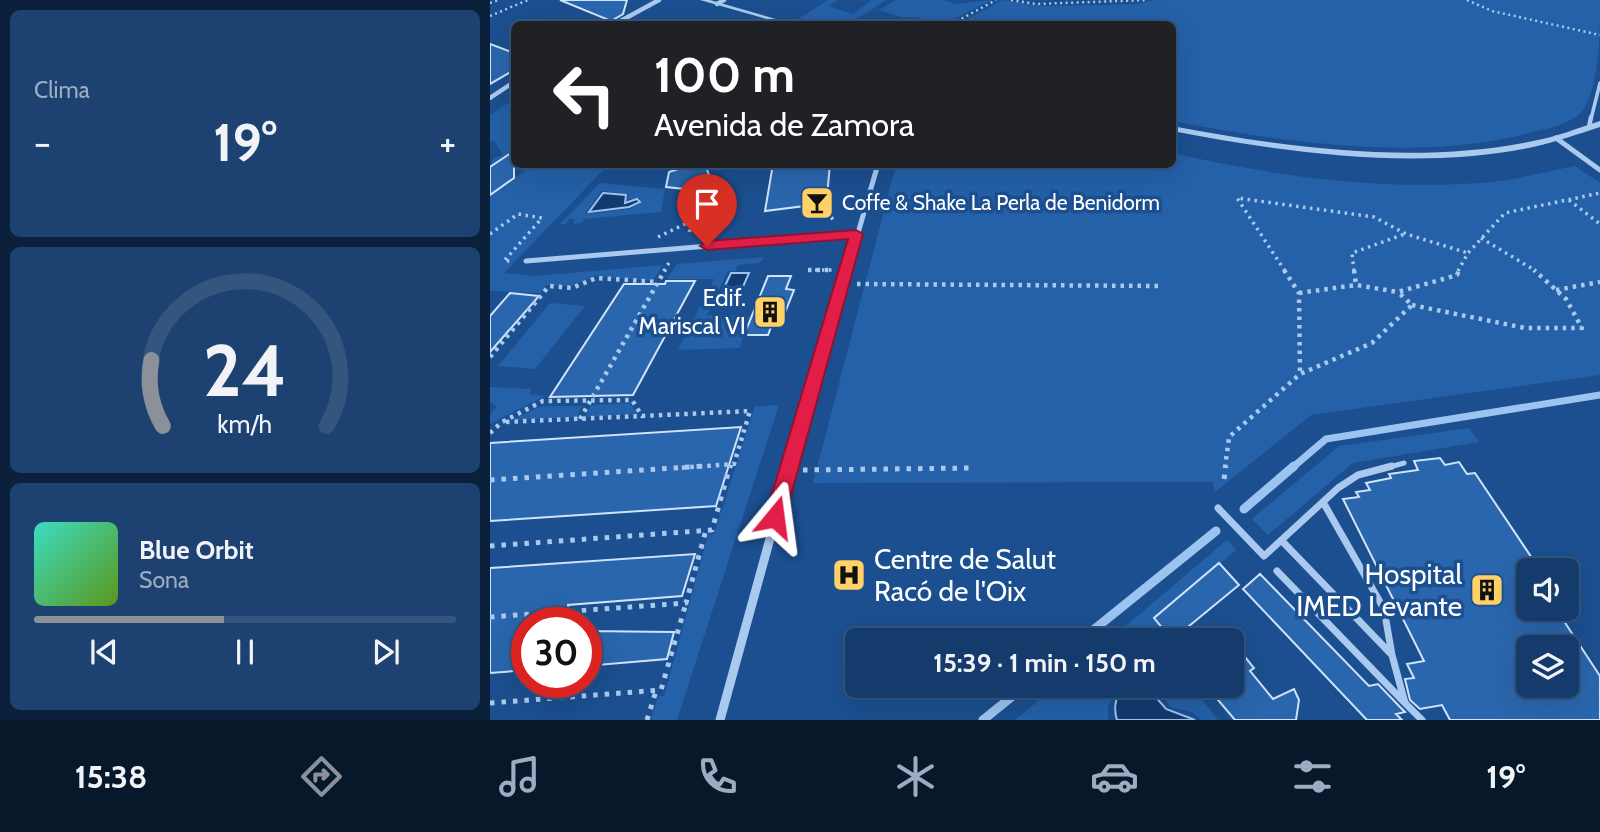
<!DOCTYPE html>
<html lang="es">
<meta charset="utf-8">
<style>
body{margin:0;font-family:Cabin,sans-serif;background:#1d4271;color:#f1f3f6;height:100vh;display:flex;flex-direction:column;font-size:26px;white-space:nowrap}
*{box-sizing:border-box;margin:0}
p{font-size:23px;color:#9dadc1}
.icon{flex:none;width:38px;height:38px;fill:none;stroke:currentColor;stroke-width:2;stroke-linecap:round;stroke-linejoin:round}
.map{position:relative;flex:1;overflow:hidden}
.sheet{display:flex;flex-direction:column;gap:10px;padding:10px;background:#0b203b;width:490px}
.sheet>*{flex:none}
.guide{position:absolute;left:21px;top:21px;width:665px;height:147px;border-radius:10px;box-shadow:0 7px 28px #0002,0 0 0 2px #33557e;background:#202124;color:#fff;overflow:hidden}
.controls{position:absolute;left:1026px;top:558px;display:grid;gap:14px}
.controls a{display:grid;place-items:center;width:63px;height:63px;border-radius:10px;background:#143b6b;box-shadow:0 7px 28px #0002,0 0 0 2px #33557e;font-size:35px}
.speed{position:absolute;left:21px;top:607px;display:flex;gap:14px;font-size:35px;font-weight:700;text-align:center}
.speed>*{display:grid;place-content:center;width:91px;height:91px;border-radius:50%;background:#143b6b;box-shadow:0 7px 28px #0002,0 0 0 2px #33557e;line-height:1}
.speed .limit{border:10px solid #d22;background:#fff;color:#111}
.pin{position:absolute;display:grid;place-items:center;width:60px;height:60px;color:#fff;margin:-72px -30px;border-radius:50% 50% 50% 0;rotate:-45deg;box-shadow:0 0 7px #0007}
.pin .icon{rotate:45deg}
.me{position:absolute;width:77px;margin:-38px;rotate:16deg;stroke-linejoin:round;filter:drop-shadow(0 0 5px #0008)}
.turn{display:flex;align-items:center;gap:24px;height:147px;padding:0 28px;font-size:32px}
.turn .icon{width:91px;height:91px;stroke-width:2.5}
.turn b{display:block;font-size:49px;line-height:60px}
.big{font-size:52px;font-weight:700;line-height:1.1}
.sheet .card{flex:1;display:flex;flex-direction:column;justify-content:center;gap:10px;min-width:0;padding:0 24px;border-radius:10px;background:#1d4271}
.sheet .dial{align-items:center;gap:0}
.dial svg{height:182px;overflow:visible;fill:none;stroke:#33557e;stroke-width:7;stroke-linecap:round;text-anchor:middle}
.dial text{fill:#f1f3f6;stroke:none}
.song{display:flex;align-items:center;gap:21px}
.cover{width:84px;height:84px;border-radius:10px;background:linear-gradient(135deg,hsl(170 70% 55%),hsl(90 70% 35%))}
.played{height:7px;border-radius:4px;background:linear-gradient(90deg,#8c9099 45%,#33557e 45%)}
.keys{display:flex;justify-content:space-around;direction:ltr}
.heat{display:flex;justify-content:space-between;align-items:center;font-size:38px;direction:ltr}
.trip{position:absolute;left:355px;top:628px;width:399px;height:70px;border-radius:10px;background:#143b6b;box-shadow:0 7px 28px #0002,0 0 0 2px #33557e;font-weight:700;line-height:70px;text-align:center}
.menu{display:flex;height:112px;justify-content:space-around;align-items:center;background:#08182b;color:#9dadc1}
.menu .icon{width:49px;height:49px}
.menu .current{color:#8c9099}
.menu b{font-size:32px;color:#f1f3f6}
main{display:flex;flex:1;min-height:0}
.map>svg:first-child{display:block}
.green{fill:#2461a8;fill-rule:evenodd}
.water{fill:#123a6d;stroke:#9cc4f0;stroke-width:2}
.lines{fill:none;stroke-linecap:round;stroke-linejoin:round}
.stream-far1{stroke:#9cc4f0;stroke-width:7}
.stream{stroke:#9cc4f0;stroke-width:9}
.building{fill:#2a66ad;stroke:#cfe3fa;stroke-width:2;fill-rule:evenodd}
.path-far3{stroke:#a9c9ee;stroke-width:2.5;stroke-dasharray:2 3.5;stroke-linecap:butt}
.path-far2{stroke:#a9c9ee;stroke-width:3.5;stroke-dasharray:2.5 4.5;stroke-linecap:butt}
.path-far1{stroke:#a9c9ee;stroke-width:4.5;stroke-dasharray:3.5 5;stroke-linecap:butt}
.path{stroke:#a9c9ee;stroke-width:5;stroke-dasharray:4.5 7;stroke-linecap:butt}
.service-far3{stroke:#a9c9ee;stroke-width:3.5}
.service-far2{stroke:#a9c9ee;stroke-width:4.5}
.service-far1{stroke:#a9c9ee;stroke-width:5}
.service{stroke:#a9c9ee;stroke-width:7}
.minor-far3{stroke:#a9c9ee;stroke-width:4.5}
.minor-far2{stroke:#a9c9ee;stroke-width:5}
.minor-far1{stroke:#a9c9ee;stroke-width:7}
.minor{stroke:#a9c9ee;stroke-width:9}
.tertiary{fill:#a9c9ee;fill-rule:evenodd}
.route{fill:#e11d48;stroke:#92132f;stroke-width:2}
.labels{text-anchor:middle;stroke-width:7;stroke-linejoin:round;paint-order:stroke}
.far-poi-label{font-size:21px;fill:#fff;stroke:#1b4f8f;text-anchor:start}
.poi-label{font-size:24px;fill:#fff;stroke:#1b4f8f;text-anchor:end}
.near-poi-label{font-size:28px;fill:#fff;stroke:#1b4f8f;text-anchor:start}
</style>
<main>
<section class="sheet">
<div class="card"><p>Clima</p>
<div class="heat"><a>−</a><b class="big">19°</b><a>+</a></div>
</div>
<div class="card dial"><svg viewBox="0 0 100 80">
<path d="M14 69A42 42 0 1 1 86 69"/>
<path d="M14 69A42 42 0 0 1 9 40" stroke="#8c9099"/>
<text x="50" y="56" font-size="32" font-weight="700">24</text>
<text x="50" y="72" font-size="11">km/h</text>
</svg></div>
<div class="card">
<div class="song"><i class="cover"></i><div><b>Blue Orbit</b><p>Sona</p></div></div>
<div class="played"></div>
<div class="keys"><svg class="icon" aria-label="previous" viewBox="0 0 24 24"><path d="M18 5L8 12l10 7zM5 5v14"/></svg><svg class="icon" aria-label="pause" viewBox="0 0 24 24"><path d="M8 5v14M16 5v14"/></svg><svg class="icon" aria-label="next" viewBox="0 0 24 24"><path d="M6 5l10 7-10 7zM19 5v14"/></svg></div>
</div>
</section>
<div class="map">
<svg width="1110" height="720" viewBox="0 0 1110 720">
<rect width="100%" height="100%" fill="#1b4f8f"/>
<!-- green -->
<path class="green" d="M338 0H349L338 6 363 14 382 0H396C360 24 352 31 308 19Z
M406 0H452L466 4 501 0 455 24H419L429 22V17H411L389 10Z
M513 0 553 6 647 4 664 0H1110C1110 32 1110 82 1094 109 1083 123 1064 127 1047 131 935 163 795 143 683 121L682 24H468Z
M24 99V150L0 166 4 158 13 155 4 141H0V115Z
M683 153C783 176 887 190 990 183 1022 181 1054 172 1085 166L1110 183V375L821 415 725 492 723 482 323 483 406 165 682 164Z
M43 165H118L14 273 45 276 173 265 163 281 105 276 81 286 57 285 50 293 0 291V195Z
M110 183 175 189 171 212 94 219 92 223 83 224 85 219H79L76 224 69 225ZM111 191 139 194 136 200 149 198 152 202 140 209 95 214Z
M274 257 270 263 248 265 245 271H238L217 315 259 316 250 348 188 350 224 279H177L187 264Z
M60 303 95 306 45 369 8 366Z
M0 387 42 389 39 394 55 396 0 424V415L7 406 0 402Z
M140 403 147 414 95 417 101 405Z
M289 405 187 720H161L168 696H174L218 535 224 534 265 406Z
M51 406H92L87 417 23 420Z
M979 428 989 442 863 463 778 535 762 519 849 446Z
M737 540 746 550 665 618 682 640H619Z
M566 686H629L618 706V720H525Z
M665 686H716L708 694 728 720H712L702 712 681 707Z"/>
<!-- water -->
<path class="water" d="M113 193 136 195 135 203 147 199 150 202 139 207 99 212Z
M241 273H259L245 305H226Z
M639 686 657 687 676 709 705 720H627C623 707 625 692 639 686Z"/>
<g class="lines">
<!-- stream-far1 -->
<path class="stream-far1" d="M802 468 836 439 1110 395"/>
<!-- stream -->
<path class="stream" d="M754 509 804 466
M591 640 726 531
M493 720 535 686"/>
</g>
<!-- building -->
<path class="building" d="M70 0H137L133 14 121 21Z
M0 44 24 53V70L0 84Z
M24 151V178L0 195V167Z
M204 164H215L225 192 176 187 179 172Z
M283 164H340L336 207 315 209V206L275 211Z
M278 276H301L296 289 304 290 292 320 284 319 278 335H254Z
M176 281H205L143 395 60 397 134 284H175Z
M20 293 49 296 0 352V316Z
M251 427 226 506 0 521V443Z
M950 458 955 465 969 462 977 474 985 473 1050 570H1038V609H1066L1110 676V720H960L952 705 930 709 920 700 915 679 924 678 917 664 934 661 853 499 869 497 866 492 880 490 876 483 901 478 899 474 928 470 924 461ZM1038 648H1076V686H1038Z
M205 554 192 596 78 605 79 623H37V670L0 673V568Z
M729 563 749 585 682 640 664 618Z
M770 574 879 686 888 684 910 707 915 712 906 714 912 720H877L753 589Z
M96 631 184 632 177 659 96 666Z
M742 641 764 668 760 671 783 699 804 689 809 700 806 720H745L723 694 732 686H742Z"/>
<g class="lines">
<!-- path-far3 -->
<path class="path-far3" d="M521 0 546 4 658 0
M977 0 1002 11 1110 35
M0 3 9 0
M0 16 38 0
M223 24 238 20
M462 24 506 0"/>
<!-- path-far2 -->
<path class="path-far2" d="M1079 200 1110 224
M337 212 345 222
M0 234 28 214 52 218 14 261H23
M220 235 228 204
M168 237 203 220 199 233
M991 238 1046 271
M318 270H342
M174 271 180 261
M795 271 747 198 884 217 916 234 978 253
M864 271 862 253 915 234
M968 271 978 253 1015 213 1110 193"/>
<!-- path-far1 -->
<path class="path-far1" d="M318 270H342
M794 270 809 293 810 374
M864 270 866 285
M367 284 671 286
M1066 290 1110 282
M809 293 866 285 908 292 967 275 969 270
M922 305 1035 328H1092L1076 299 1044 270
M0 357 59 286 82 288 106 278 168 282
M90 419 175 270
M16 422 152 416
M0 433 12 422 53 401 142 400 152 416 260 411 244 464 187 468
M240 468 241 464
M735 468 739 437 810 374 882 343 922 305 909 293"/>
<!-- path -->
<path class="path" d="M313 470 482 468
M734 479 736 466
M0 480 213 466
M0 546 222 530 240 466
M0 617 196 603 216 530
M0 703 171 690 196 603
M157 720 166 691"/>
<!-- service-far3 -->
<path class="service-far3" d="M1101 119 1110 83"/>
<!-- service-far2 -->
<path class="service-far2" d="M1099 127 1101 117"/>
<!-- service-far1 -->
<path class="service-far1" d="M896 468 914 463"/>
<!-- service -->
<path class="service" d="M833 502 894 609 902 655
M728 508 774 556 848 488 868 475 902 466
M792 541 902 655 915 703 932 720
M787 571 914 702"/>
<!-- minor-far3 -->
<path class="minor-far3" d="M227 4 234 0
M125 24 169 0
M0 98 24 82"/>
<!-- minor-far2 -->
<path class="minor-far2" d="M1066 138 1110 170
M36 261 366 234
M357 271 388 164"/>
<!-- minor-far1 -->
<path class="minor-far1" d="M300 468 357 270"/>
<!-- minor -->
<path class="minor" d="M230 720 300 466"/>
<!-- tertiary -->
<path class="tertiary" d="M210 0H220L303 24H294Z
M1110 121V127C1088 134 1066 142 1043 147 928 171 797 153 682 131V126C797 148 928 165 1043 141 1066 137 1088 128 1110 121Z"/>
</g>
<!-- route -->
<path class="route" d="M366 230 373 234 295 517 292 524 285 526 278 524 275 517 358 239 217 250 210 246 217 241Z"/>
<!-- icons -->
<defs>
<symbol id="bar-square" viewBox="-11 -11 22 22"><rect x="-9" y="-9" width="18" height="18" rx="4" fill="#ffd166" stroke="#1b4f8f"/><path d="M-6-5H6L.8 .8V4.5H3.5V6h-7V4.5H-.8V.8Z" fill="#111"/></symbol>
<symbol id="building-square" viewBox="-11 -11 22 22"><rect x="-9" y="-9" width="18" height="18" rx="4" fill="#ffd166" stroke="#1b4f8f"/><path d="M-4-6H4V6H1V3H-1V6H-4ZM-2.5-4.3h1.7v1.8h-1.7ZM.8-4.3h1.7v1.8H.8ZM-2.5-1h1.7V.8h-1.7ZM.8-1h1.7V.8H.8Z" fill="#111"/></symbol>
<symbol id="hospital-square" viewBox="-11 -11 22 22"><rect x="-9" y="-9" width="18" height="18" rx="4" fill="#ffd166" stroke="#1b4f8f"/><path d="M-5-5h3v3.5h4V-5h3V5h-3V1.5h-4V5h-3Z" fill="#111"/></symbol>
</defs>
<g fill-rule="evenodd">
<use href="#bar-square" x="308" y="184" width="38" height="38"/>
<use href="#building-square" x="261" y="293" width="38" height="38"/>
<use href="#hospital-square" x="340" y="556" width="38" height="38"/>
<use href="#building-square" x="978" y="571" width="38" height="38"/>
</g>
<g class="labels">
<!-- far-poi labels -->
<g class="far-poi-label">
<text x="352" y="210">Coffe &amp; Shake La Perla de Benidorm</text>
</g>
<!-- poi labels -->
<g class="poi-label">
<text x="256" y="306">Edif.<tspan x="256" dy="28">Mariscal VI</tspan></text>
</g>
<!-- near-poi labels -->
<g class="near-poi-label">
<text x="384" y="569">Centre de Salut<tspan x="384" dy="32">Racó de l'Oix</tspan></text>
<text x="972" y="584" text-anchor="end">Hospital<tspan x="972" dy="32">IMED Levante</tspan></text>
</g>
</g>
</svg>
<div class="controls">
<a><svg class="icon" aria-label="sound" viewBox="0 0 24 24"><path d="M4 9h4l5-4v14l-5-4H4zM17 9q2 3 0 6"/></svg></a>
<a><svg class="icon" aria-label="layers" viewBox="0 0 24 24"><path d="M12 4l9 5-9 5-9-5zM3 14l9 5 9-5"/></svg></a>
</div>
<div class="speed"><div class="limit">30</div></div>
<div class="pin" style="left:217px;top:246px;background:#d93025"><svg class="icon" aria-label="arrive" viewBox="0 0 24 24"><path d="M6 21V4h12l-3 4 3 4H6"/></svg></div>
<svg class="me" style="left:285px;top:517px" viewBox="-20 -20 40 40"><path d="M0-17L14 15 0 8-14 15z" fill="#e11d48" stroke="#fff" stroke-width="4"/></svg>
<div class="trip">15:39 · 1 min · 150 m</div>
<div class="guide">
<div class="turn"><svg class="icon" aria-label="left" viewBox="0 0 24 24"><path d="M17 20v-9H6M10 6l-5 5 5 5"/></svg><div><b>100 m</b>Avenida de Zamora</div></div>
</div>
</div>
</main>
<nav class="menu">
<b>15:38</b>
<svg class="icon current" aria-label="directions" viewBox="0 0 24 24"><path d="M12 3l9 9-9 9-9-9zM9 14v-3h6M13 9l2 2-2 2"/></svg>
<svg class="icon" aria-label="music" viewBox="0 0 24 24"><path d="M9 18V5l10-2v13"/><circle cx="6" cy="18" r="3"/><circle cx="16" cy="16" r="3"/></svg>
<svg class="icon" aria-label="phone" viewBox="0 0 24 24"><path d="M5 4h4l2 5-3 2q2 4 5 5l2-3 5 2v4C11 20 4 13 5 4z"/></svg>
<svg class="icon" aria-label="climate" viewBox="0 0 24 24"><path d="M12 3v18M4 7l16 10M4 17L20 7"/></svg>
<svg class="icon" aria-label="car" viewBox="0 0 24 24"><path d="M5 17H2v-5l4-1 3-4h7l3 4 3 1v5h-3M9 17h6M6 11h13"/><circle cx="7" cy="17" r="2"/><circle cx="17" cy="17" r="2"/></svg>
<svg class="icon" aria-label="filters" viewBox="0 0 24 24"><path d="M4 7h16M4 17h16"/><circle cx="9" cy="7" r="2"/><circle cx="15" cy="17" r="2"/></svg>
<b>19°</b>
</nav>
